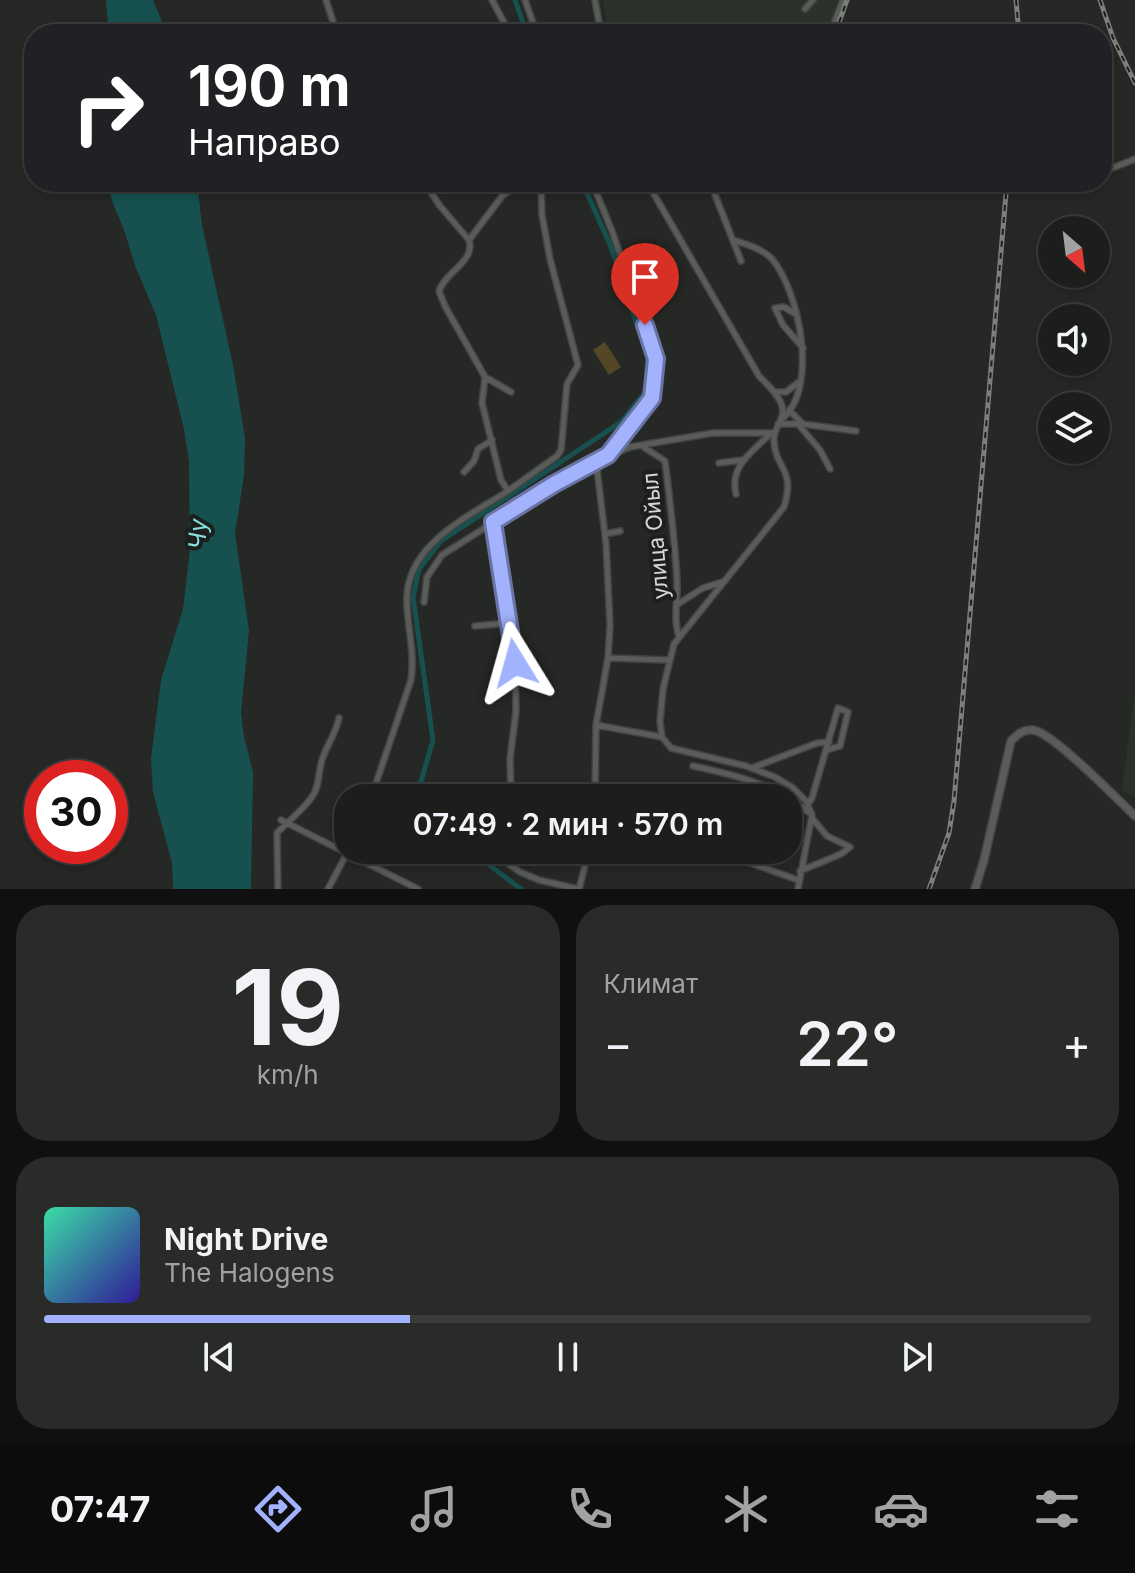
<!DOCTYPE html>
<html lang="ru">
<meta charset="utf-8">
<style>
body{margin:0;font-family:Inter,sans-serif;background:#292b29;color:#f1f3f6;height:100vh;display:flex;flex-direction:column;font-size:30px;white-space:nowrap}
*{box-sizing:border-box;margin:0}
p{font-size:26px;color:#a0a2a3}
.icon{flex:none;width:44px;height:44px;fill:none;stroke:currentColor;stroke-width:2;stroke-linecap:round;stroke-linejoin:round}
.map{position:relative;height:889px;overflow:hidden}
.sheet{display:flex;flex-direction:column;gap:16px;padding:16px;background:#0f100f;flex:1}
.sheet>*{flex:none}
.banner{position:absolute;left:24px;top:24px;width:1088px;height:168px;border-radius:32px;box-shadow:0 4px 12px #0003,0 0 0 2px #3a3c3b;background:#202124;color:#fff;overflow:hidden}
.needle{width:52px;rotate:152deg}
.buttons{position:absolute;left:1038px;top:216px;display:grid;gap:16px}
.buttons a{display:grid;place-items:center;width:72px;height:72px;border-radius:50%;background:#1c1e1c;box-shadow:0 4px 12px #0003,0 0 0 2px #3a3c3b;font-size:40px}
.speed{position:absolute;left:24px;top:760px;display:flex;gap:16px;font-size:40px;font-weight:700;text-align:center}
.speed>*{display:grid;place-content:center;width:104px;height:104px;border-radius:50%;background:#1c1e1c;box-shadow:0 4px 12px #0003,0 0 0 2px #3a3c3b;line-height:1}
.speed .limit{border:12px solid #d22;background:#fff;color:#111}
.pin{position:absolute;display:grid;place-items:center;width:68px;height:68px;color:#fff;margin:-82px -34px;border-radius:50% 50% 50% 0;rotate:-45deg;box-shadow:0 0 8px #0007}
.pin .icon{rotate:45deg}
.me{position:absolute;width:88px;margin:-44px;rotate:352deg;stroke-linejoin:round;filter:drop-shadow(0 0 6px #0008)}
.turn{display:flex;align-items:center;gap:28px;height:168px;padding:0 32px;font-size:36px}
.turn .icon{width:104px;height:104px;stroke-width:2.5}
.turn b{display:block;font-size:56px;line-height:68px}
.big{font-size:60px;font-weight:600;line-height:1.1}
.sheet .tile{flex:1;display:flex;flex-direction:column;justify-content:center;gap:12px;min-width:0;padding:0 28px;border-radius:32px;background:#292b29}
.sheet .dial{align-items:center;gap:0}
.dial b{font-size:104px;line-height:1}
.song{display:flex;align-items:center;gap:24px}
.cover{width:96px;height:96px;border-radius:12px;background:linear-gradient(135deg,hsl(160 70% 55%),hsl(250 70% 35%))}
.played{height:8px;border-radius:4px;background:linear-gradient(90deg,#a2b2fd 35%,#3a3c3b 35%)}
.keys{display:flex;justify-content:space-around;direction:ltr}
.heat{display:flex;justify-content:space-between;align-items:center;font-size:44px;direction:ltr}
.sheet .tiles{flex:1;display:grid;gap:16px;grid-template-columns:1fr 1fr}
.tile:last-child{grid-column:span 2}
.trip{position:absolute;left:334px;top:784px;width:468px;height:80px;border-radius:32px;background:#1c1e1c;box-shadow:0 4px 12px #0003,0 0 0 2px #3a3c3b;font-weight:600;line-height:80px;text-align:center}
.tabs{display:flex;height:128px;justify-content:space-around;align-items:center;background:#0b0c0b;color:#a0a2a3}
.tabs .icon{width:56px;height:56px}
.tabs .on{color:#a2b2fd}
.tabs b{font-size:36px;color:#f1f3f6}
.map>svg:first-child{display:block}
.built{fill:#2c322a}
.green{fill:#554626}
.water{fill:#165150}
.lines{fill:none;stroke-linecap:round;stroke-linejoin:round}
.canal{stroke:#165150;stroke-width:5}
.street-casing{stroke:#424442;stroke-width:8}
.secondary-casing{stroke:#424442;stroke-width:10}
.street{stroke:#5a5c59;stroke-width:5}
.secondary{stroke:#5a5c59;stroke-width:7}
.rail-casing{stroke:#7d7f7d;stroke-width:5}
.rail{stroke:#1c1f1c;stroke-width:2;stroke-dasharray:6;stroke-linecap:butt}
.route-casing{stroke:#6974a4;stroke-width:20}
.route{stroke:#a2b2fd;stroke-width:14}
.labels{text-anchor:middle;stroke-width:8;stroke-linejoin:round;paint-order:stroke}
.street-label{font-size:22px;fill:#d5d7d5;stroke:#1c1f1c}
.water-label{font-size:24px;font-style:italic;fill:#84e1de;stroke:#1c1f1c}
</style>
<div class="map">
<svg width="1135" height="889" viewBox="0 0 1135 889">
<rect width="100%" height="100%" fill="#262825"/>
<!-- built -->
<path class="built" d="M603 0H838L827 34H608Z
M1135 689V797L1122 790Z"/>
<!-- green -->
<path class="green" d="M605 342 621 367 609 375 593 350Z"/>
<!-- water -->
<path class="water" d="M106 0H153L167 34H109Z
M108 182H197L202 225 233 365 245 438 244 475 235 533 249 631 241 713 244 737 253 772 251 889H173L172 863 153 792 151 759 161 680 183 609 190 550 189 461 184 429 156 315 136 268 124 230 112 201Z"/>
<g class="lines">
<!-- canal -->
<path class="canal" d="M515 0 527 34
M419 798 418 792 433 740 413 597 419 569 441 541 621 422 645 392 648 358 611 247 582 182
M469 850 521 889"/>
<defs>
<path id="street" d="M326 0 337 34
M492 0 507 28 514 34
M525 0 537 34
M595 0 601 34
M805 9 813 0
M830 34 843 0
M1102 172 1135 159
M424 182 440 206 469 240
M592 182 612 231 656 359 652 398 609 454
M647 182 759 376C767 384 779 395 782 406 786 419 773 427 774 441 775 469 796 468 784 507L674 644 663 689 660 721 662 737 671 748 746 766 775 777 793 788 806 801 812 815 798 889
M710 182 741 261
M1053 184V182
M469 240 503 195 524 182
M733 240C746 244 763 249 772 259 799 291 819 387 783 418
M794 313 784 307 775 308 783 325 803 348
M485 377 511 392
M774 392H786L799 382
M790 411 803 424 856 431
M778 424H798
M798 424 820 450 830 469
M642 446 665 461C670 501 675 540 677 580 678 598 673 620 679 636
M719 463 743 460
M464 472 474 461 478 449 492 440
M508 491 557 456 561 450 567 384 578 365 550 259 542 215 541 182
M736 494C729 465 754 451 771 433
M493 523 515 663 516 711 510 759 511 794 520 798
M605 534 620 531
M424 602 427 577 442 555 554 484 596 461 630 447 713 433H772
M678 604 703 588 722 582
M475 626 509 623
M608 658 669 660
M596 725 662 737
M693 766C736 775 777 785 811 814
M752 768 817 743 829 742
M371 798 411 680C415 655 408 630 407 605 403 546 466 518 508 491L501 480 482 403 485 377 445 306 439 291C445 272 476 261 469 240
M595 798 596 725 608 658 610 625 606 543 596 461
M808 804 812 798 838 708 848 712 840 746 827 750
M281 820 418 889
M489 850 520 872 539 880 578 889
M714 850 798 880
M800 871 841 854 850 847 827 836 812 818
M278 889 277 833C288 821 301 812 312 797 320 786 318 772 322 760 327 744 335 736 339 718
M328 889 347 853
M579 889 589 850"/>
<path id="secondary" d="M975 889 984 860 1011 741C1017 735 1023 729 1033 730 1052 732 1117 799 1135 816"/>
</defs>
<!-- street casing -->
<use href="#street" class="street-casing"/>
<!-- secondary casing -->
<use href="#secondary" class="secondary-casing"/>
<!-- street -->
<use href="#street" class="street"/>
<!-- secondary -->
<use href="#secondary" class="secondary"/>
<defs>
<path id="rail" d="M1016 0 1019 34
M1100 0 1113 38 1135 83
M835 34 847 0
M929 889 949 833 954 801 1007 182"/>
</defs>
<!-- rail casing -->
<use href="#rail" class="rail-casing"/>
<!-- rail -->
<use href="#rail" class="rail"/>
</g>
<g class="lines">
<defs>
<path id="route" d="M515 663 493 522 554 484 608 455 652 398 656 359 645 325"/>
</defs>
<!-- route casing -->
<use href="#route" class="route-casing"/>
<!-- route -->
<use href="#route" class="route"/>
</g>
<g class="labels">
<!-- street labels -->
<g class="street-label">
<text transform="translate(655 536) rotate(-95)" y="8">улица Ойыл</text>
</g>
<!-- water labels -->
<g class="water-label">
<text transform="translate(198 534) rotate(-88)" y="8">Чу</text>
</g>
</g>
</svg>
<div class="buttons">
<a><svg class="needle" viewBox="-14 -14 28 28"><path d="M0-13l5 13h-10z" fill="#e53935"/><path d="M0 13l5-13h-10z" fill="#a0a2a3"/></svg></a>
<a><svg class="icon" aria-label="sound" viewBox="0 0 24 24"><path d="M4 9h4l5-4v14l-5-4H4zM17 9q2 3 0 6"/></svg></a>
<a><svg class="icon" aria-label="layers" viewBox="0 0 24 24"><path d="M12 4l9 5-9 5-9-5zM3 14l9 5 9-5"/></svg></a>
</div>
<div class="speed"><div class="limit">30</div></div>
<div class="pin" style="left:645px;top:325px;background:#d93025"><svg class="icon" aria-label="arrive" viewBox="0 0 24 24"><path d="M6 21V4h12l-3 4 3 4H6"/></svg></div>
<svg class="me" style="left:515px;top:663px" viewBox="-20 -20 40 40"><path d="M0-17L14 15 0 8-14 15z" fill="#a2b2fd" stroke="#fff" stroke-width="4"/></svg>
<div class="trip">07:49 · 2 мин · 570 m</div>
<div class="banner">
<div class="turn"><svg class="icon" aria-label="right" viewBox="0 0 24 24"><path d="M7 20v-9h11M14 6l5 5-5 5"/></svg><div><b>190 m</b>Направо</div></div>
</div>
</div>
<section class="sheet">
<div class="tiles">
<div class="tile dial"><b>19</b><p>km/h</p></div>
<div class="tile"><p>Климат</p>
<div class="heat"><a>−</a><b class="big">22°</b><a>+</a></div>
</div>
<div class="tile">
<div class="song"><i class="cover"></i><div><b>Night Drive</b><p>The Halogens</p></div></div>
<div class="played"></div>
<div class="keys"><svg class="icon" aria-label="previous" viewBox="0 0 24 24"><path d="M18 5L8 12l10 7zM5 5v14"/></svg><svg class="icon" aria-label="pause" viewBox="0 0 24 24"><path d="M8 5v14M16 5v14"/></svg><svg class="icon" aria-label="next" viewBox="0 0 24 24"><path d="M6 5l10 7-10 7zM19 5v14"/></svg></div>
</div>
</div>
</section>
<nav class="tabs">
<b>07:47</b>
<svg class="icon on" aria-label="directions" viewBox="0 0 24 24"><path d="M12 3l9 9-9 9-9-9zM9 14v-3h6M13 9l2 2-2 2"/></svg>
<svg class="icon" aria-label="music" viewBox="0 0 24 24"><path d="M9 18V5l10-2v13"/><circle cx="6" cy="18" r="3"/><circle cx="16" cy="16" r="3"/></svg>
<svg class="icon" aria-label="phone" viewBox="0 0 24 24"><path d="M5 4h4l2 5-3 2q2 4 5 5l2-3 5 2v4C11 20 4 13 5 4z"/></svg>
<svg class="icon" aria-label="climate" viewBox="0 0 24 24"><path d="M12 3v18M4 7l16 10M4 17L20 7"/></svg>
<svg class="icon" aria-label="car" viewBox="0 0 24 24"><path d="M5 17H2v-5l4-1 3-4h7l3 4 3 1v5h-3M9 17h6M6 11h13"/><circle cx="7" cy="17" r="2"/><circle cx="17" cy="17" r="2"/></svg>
<svg class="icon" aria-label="filters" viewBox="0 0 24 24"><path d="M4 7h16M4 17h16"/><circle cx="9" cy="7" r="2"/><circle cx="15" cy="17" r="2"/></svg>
</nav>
